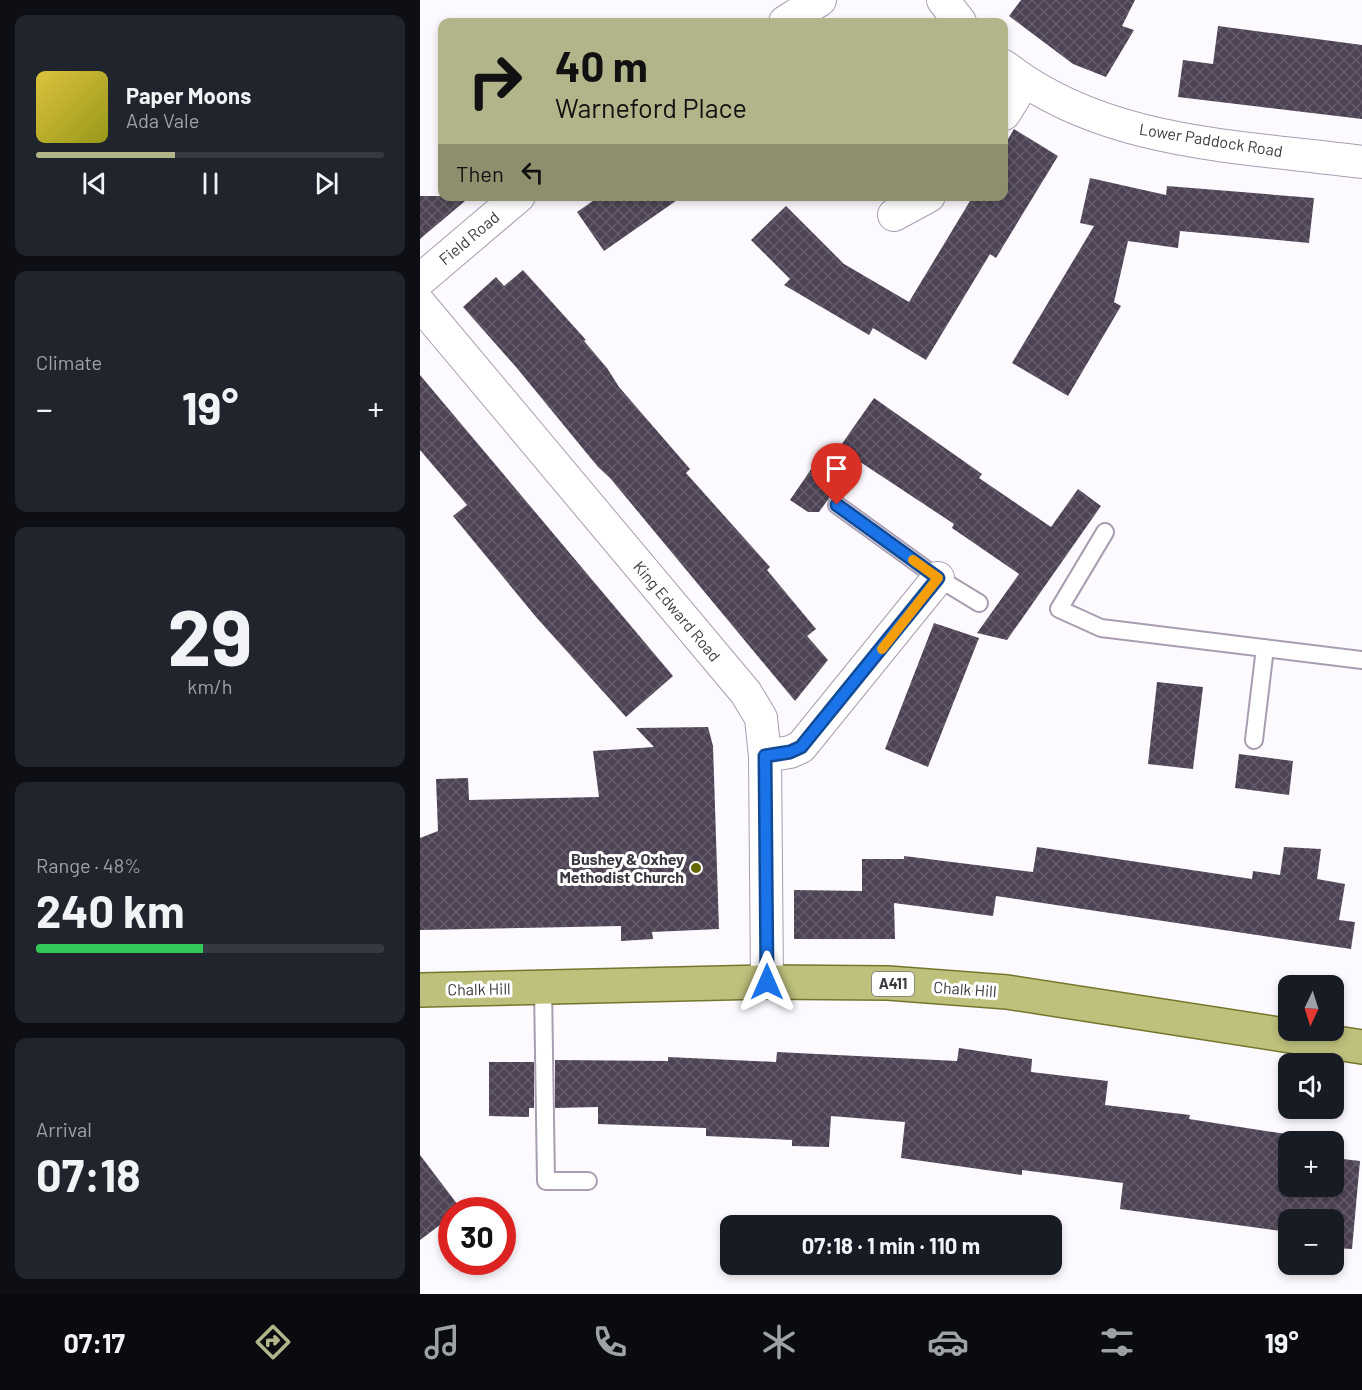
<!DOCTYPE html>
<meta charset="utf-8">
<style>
body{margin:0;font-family:Barlow,sans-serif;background:#20242c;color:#f1f3f6;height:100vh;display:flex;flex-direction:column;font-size:22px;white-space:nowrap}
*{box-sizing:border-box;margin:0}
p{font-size:20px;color:#9ea1a6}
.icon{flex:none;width:33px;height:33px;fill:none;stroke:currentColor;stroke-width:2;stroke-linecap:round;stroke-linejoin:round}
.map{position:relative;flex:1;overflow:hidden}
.sheet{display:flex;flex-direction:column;gap:15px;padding:15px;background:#0d0f14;width:420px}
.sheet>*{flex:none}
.top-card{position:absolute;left:18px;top:18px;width:570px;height:183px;border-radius:12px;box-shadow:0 3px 9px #0003;background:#b2b489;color:#111;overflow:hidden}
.needle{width:39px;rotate:184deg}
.controls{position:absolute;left:858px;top:975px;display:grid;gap:12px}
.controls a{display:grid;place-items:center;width:66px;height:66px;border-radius:12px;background:#171b24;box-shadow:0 3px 9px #0003;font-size:30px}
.speed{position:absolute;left:18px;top:1197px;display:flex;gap:12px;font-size:30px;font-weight:700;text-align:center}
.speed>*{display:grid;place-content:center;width:78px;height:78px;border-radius:50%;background:#171b24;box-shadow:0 3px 9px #0003;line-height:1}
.speed .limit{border:9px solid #d22;background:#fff;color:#111}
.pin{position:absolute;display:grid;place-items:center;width:51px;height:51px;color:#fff;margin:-62px -26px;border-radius:50% 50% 50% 0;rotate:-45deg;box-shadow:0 0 6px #0007}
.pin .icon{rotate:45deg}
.me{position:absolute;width:66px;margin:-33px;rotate:0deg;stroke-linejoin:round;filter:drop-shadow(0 0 4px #0008)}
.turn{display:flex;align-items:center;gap:21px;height:126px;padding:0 18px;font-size:27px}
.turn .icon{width:78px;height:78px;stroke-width:2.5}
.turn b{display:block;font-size:42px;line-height:51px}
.then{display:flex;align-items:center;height:57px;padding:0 18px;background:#0003;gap:12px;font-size:22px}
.big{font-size:45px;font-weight:700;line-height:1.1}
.sheet .tile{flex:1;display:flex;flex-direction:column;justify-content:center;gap:9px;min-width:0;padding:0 21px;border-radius:12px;background:#20242c}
.sheet .dial{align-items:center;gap:0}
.dial b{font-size:78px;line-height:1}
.song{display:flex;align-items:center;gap:18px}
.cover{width:72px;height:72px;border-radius:9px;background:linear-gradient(135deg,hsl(50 70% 55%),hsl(60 70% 35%))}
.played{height:6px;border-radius:3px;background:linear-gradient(90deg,#b2b489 40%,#363941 40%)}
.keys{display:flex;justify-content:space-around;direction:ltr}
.heat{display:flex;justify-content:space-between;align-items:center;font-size:33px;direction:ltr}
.charge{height:9px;border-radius:4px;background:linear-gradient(90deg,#34c759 48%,#363941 0)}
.trip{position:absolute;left:300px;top:1215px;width:342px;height:60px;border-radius:12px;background:#171b24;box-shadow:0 3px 9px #0003;font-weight:700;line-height:60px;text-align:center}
.dock{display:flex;height:96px;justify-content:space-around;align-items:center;background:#090b0e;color:#9ea1a6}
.dock .icon{width:42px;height:42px}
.dock .selected{color:#b2b489}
.dock b{font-size:27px;color:#f1f3f6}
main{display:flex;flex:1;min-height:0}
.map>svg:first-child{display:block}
.building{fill:url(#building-cross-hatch)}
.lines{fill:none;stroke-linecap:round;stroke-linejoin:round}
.service-casing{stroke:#a99db1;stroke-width:20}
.minor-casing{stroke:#a99db1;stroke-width:34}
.primary-casing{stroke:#75762e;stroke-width:36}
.service{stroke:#fff;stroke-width:16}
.minor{stroke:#fff;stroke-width:32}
.primary{stroke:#bec17c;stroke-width:33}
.route-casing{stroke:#114b97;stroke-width:15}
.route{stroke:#1a73e8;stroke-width:10}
.slow{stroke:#f59e0b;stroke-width:10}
.poi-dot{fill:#646703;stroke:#fff;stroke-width:2}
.labels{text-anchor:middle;stroke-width:6;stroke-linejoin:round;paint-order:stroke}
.shield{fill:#fff;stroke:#777479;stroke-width:1.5}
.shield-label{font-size:15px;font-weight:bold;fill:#3d3840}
.street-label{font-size:16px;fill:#3d3840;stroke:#fff}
.poi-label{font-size:16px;font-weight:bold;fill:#3d3840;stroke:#fff;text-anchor:end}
</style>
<main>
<section class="sheet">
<div class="tile">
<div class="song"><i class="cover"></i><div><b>Paper Moons</b><p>Ada Vale</p></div></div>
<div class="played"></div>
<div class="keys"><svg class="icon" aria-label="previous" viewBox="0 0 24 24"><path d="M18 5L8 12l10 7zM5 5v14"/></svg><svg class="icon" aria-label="pause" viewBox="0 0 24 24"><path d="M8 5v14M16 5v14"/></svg><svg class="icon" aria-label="next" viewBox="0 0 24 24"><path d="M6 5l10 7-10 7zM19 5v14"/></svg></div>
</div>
<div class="tile"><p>Climate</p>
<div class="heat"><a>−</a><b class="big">19°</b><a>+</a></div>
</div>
<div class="tile dial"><b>29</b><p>km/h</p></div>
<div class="tile"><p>Range · 48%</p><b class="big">240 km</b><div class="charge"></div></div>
<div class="tile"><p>Arrival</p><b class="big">07:18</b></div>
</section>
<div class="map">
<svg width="942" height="1294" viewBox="0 0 942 1294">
<defs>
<pattern id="building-cross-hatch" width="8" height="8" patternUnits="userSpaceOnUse" patternTransform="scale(1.5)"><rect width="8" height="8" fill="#4d4354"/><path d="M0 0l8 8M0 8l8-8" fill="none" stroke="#655d6b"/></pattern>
</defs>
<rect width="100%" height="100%" fill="#fcfafe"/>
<!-- building -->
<path class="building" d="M601 0H715L702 26 714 30 686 77 653 64 589 16Z
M798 26 942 45V119L758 97 763 60 793 64Z
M594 129 638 156 576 258 570 254 506 360 453 328 449 335 364 285 370 279 331 240 366 206 424 264 489 302 553 196H584V146Z
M670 178 746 195 747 186 894 198 889 243 760 231 758 248 708 241 694 302 701 306 648 396 592 363 674 226 660 223Z
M0 196H51L0 239Z
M180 196H263L184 251 157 212Z
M103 270 166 340 164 341 187 368 199 387 270 469 266 473 350 567 347 570 396 629 387 636 408 660 375 701 190 478 178 467 96 367 43 307 76 277 84 286Z
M0 375 253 676 206 717 116 617 33 516 47 505 0 450Z
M454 398 562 474 559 478 631 527 658 489 681 506 587 640 557 633 599 574 532 528 534 524 419 448Z
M400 456 426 475 399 512H388L370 500Z
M514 623 559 638 508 767 465 749Z
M737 682 783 687 773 769 728 764Z
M288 727 293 746 299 929 232 932 233 939 201 941V926L0 930V838L18 831 16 779 48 778 49 800 179 797 173 751 234 747 216 728Z
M819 754 873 761 869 795 815 788Z
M617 847 832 879 833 871 860 875 864 847 901 849 897 879 925 884 919 920 935 922 931 949 576 896 573 916 474 903 475 939H374V890L442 891V859H484V856L613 872Z
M539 1048 612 1059 611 1072 688 1081 685 1105 770 1115 769 1119 904 1140 868 1142V1186H914V1158L940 1161 932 1249 914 1248V1220H868V1245L859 1244 861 1231 700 1209 703 1183 602 1170V1175L481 1158 485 1122 411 1116 409 1147 372 1146V1140L286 1136V1128L178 1124V1107L135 1108V1060L248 1061V1057L356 1062 357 1052 537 1061Z
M69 1062H114V1108H109V1117L69 1116Z
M0 1155 41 1209 32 1210V1216L0 1240Z"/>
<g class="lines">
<defs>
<path id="service" d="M417 505 518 578 559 603
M685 532 639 609 681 628 942 660
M834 740 845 648
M123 988 126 1181H168"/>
<path id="minor" d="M523 0 540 22
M365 22 400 0
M584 66C684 145 820 146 942 162
M584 114 604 82
M474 215 509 196
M0 280 99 196
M0 304 326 693 341 718 345 756 347 982
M345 756 370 752 381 747 518 578"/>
<path id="primary" d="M0 990 347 982 468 983 587 992 942 1047"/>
</defs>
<!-- service casing -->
<use href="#service" class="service-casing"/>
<!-- minor casing -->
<use href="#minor" class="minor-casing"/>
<!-- primary casing -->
<use href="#primary" class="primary-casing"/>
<!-- service -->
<use href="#service" class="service"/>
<!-- minor -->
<use href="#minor" class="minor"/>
<!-- primary -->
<use href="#primary" class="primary"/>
</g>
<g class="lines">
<defs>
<path id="route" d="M347 982 345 756 370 752 381 747 518 578 417 505"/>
</defs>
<!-- route casing -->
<use href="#route" class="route-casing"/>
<!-- route -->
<use href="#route" class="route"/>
<!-- slow -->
<path class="slow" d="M462 649 518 578 493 560"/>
</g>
<!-- markers -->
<circle class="poi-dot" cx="276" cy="868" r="6"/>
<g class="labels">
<!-- shield labels -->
<rect class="shield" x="452" y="972" width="42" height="24" rx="4.5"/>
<g class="shield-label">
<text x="473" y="989">A411</text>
</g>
<!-- street labels -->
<g class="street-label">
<text transform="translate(791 140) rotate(9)" y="6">Lower Paddock Road</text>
<text transform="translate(49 238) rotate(-40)" y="6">Field Road</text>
<text transform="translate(257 611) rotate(50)" y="6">King Edward Road</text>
<text transform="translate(59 989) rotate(-1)" y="6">Chalk Hill</text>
<text transform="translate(545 989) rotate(4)" y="6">Chalk Hill</text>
</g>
<!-- poi labels -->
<g class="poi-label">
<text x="264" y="865">Bushey &amp; Oxhey<tspan x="264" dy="18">Methodist Church</tspan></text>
</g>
</g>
</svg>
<div class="controls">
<a><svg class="needle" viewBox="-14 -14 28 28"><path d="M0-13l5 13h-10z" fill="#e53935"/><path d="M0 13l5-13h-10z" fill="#9ea1a6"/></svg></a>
<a><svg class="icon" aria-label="sound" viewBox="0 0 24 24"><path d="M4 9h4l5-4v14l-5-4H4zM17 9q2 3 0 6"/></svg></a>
<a>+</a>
<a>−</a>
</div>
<div class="speed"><div class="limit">30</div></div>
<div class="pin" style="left:417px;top:505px;background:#d93025"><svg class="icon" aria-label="arrive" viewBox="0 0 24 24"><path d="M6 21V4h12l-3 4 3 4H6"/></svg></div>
<svg class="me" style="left:347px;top:982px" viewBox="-20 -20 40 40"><path d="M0-17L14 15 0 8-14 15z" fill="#1a73e8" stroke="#fff" stroke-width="4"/></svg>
<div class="trip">07:18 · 1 min · 110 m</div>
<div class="top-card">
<div class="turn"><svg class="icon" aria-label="right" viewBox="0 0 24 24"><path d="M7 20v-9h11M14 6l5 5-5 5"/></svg><div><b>40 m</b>Warneford Place</div></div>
<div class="then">Then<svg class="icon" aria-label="left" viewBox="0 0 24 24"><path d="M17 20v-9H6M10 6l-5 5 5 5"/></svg></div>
</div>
</div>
</main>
<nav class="dock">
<b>07:17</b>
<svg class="icon selected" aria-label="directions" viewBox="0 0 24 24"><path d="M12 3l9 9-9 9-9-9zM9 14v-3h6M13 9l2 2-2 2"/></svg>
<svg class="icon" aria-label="music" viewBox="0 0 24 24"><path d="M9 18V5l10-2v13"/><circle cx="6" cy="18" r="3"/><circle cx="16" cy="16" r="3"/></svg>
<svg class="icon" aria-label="phone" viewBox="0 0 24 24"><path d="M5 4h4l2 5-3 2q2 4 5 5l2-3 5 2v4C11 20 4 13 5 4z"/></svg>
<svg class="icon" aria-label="climate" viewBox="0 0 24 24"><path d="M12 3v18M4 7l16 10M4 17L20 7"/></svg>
<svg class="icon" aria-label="car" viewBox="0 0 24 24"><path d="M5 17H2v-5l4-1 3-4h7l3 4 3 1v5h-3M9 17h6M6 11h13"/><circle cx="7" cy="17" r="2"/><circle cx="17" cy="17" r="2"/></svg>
<svg class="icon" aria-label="filters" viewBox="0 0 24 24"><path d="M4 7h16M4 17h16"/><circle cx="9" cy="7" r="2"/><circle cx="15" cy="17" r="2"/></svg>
<b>19°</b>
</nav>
